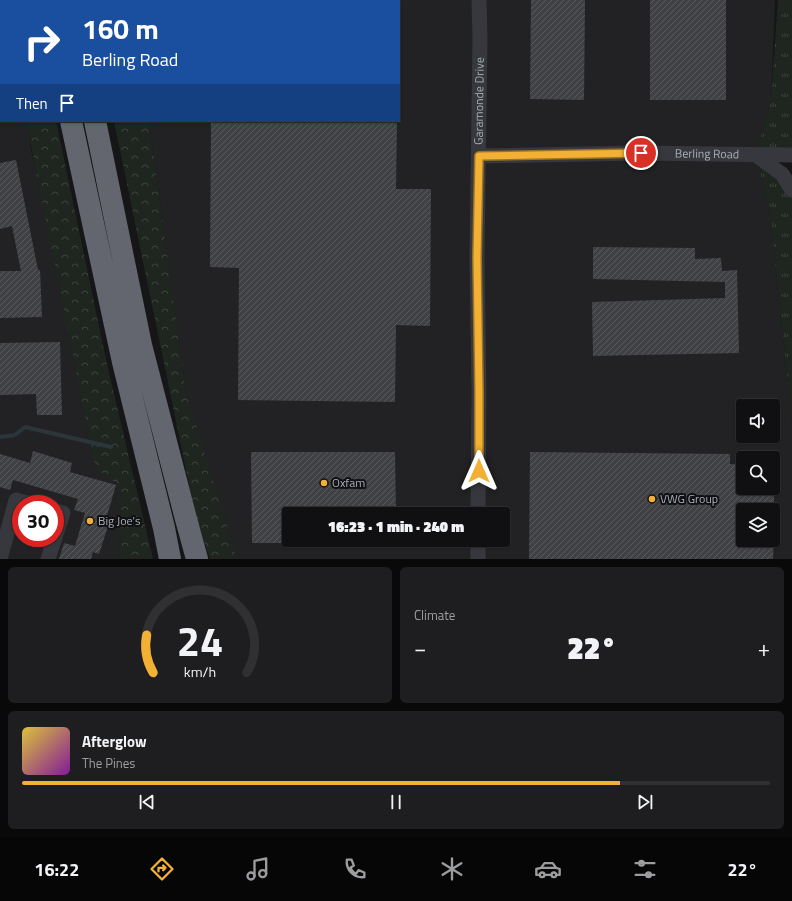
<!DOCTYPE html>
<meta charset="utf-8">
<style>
body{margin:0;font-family:"Titillium Web",sans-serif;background:#1e1e20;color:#f1f3f6;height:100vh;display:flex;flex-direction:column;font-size:15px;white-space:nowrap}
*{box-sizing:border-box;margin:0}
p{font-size:13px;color:#9c9d9f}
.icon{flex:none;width:22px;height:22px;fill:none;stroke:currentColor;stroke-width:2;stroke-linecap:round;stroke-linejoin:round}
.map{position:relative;height:559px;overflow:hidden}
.details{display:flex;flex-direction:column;gap:8px;padding:8px;background:#09090a;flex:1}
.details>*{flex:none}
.guide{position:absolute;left:0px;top:0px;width:400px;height:122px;box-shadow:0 1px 3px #0004,0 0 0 1px #303032;background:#1a4fa0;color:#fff;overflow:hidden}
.buttons{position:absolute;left:736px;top:399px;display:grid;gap:8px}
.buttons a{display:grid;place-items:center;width:44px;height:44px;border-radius:4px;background:#101012;box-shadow:0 1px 3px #0004,0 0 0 1px #303032;font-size:20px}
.speed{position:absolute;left:12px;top:495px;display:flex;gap:8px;font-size:20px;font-weight:700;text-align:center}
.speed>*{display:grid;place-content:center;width:52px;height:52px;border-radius:50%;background:#101012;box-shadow:0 1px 3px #0004,0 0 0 1px #303032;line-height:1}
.speed .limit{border:6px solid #d22;background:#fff;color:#111}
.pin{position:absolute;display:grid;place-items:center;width:34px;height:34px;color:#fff;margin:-17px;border:2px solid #fff;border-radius:50%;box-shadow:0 1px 4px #0007}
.me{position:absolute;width:44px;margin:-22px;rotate:0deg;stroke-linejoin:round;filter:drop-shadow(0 0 3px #0008)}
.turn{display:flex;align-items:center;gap:14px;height:84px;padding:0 16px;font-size:18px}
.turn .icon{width:52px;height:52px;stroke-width:2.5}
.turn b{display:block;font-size:28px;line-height:34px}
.then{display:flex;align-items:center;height:38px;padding:0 16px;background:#0003;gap:8px;font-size:15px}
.big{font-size:30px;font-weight:800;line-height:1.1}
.details .widget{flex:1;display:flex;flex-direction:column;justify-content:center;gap:6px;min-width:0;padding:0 14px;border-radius:6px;background:#1e1e20}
.details .dial{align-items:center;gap:0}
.dial svg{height:104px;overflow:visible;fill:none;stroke:#303032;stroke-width:7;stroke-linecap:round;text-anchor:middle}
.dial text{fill:#f1f3f6;stroke:none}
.song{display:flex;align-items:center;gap:12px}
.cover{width:48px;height:48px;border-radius:6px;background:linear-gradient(135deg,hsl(50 70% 55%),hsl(290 70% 35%))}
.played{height:4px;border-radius:2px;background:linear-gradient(90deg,#f2b134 80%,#303032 80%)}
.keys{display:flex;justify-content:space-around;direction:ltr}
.heat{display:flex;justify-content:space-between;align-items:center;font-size:22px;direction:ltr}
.details .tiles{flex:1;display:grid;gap:8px;grid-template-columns:1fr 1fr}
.widget:last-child{grid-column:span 2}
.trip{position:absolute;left:282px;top:507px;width:228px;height:40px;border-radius:4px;background:#101012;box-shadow:0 1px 3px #0004,0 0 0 1px #303032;font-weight:800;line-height:40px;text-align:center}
.tab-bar{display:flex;height:64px;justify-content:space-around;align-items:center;background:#060607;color:#9c9d9f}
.tab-bar .icon{width:28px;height:28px}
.tab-bar .on{color:#f2b134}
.tab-bar b{font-size:18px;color:#f1f3f6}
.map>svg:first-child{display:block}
.built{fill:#222225;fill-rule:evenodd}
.grass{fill:url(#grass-tufts)}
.forest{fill:url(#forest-crowns)}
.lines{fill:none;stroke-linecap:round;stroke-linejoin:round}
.stream{stroke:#2c353c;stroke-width:4}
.building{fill:url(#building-hatch)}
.minor{stroke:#37383d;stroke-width:15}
.highway{stroke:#63666e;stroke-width:22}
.route-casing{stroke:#9d7322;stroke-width:10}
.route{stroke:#f2b134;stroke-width:7}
.poi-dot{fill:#f2b134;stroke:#111113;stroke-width:1.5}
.labels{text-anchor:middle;stroke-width:4;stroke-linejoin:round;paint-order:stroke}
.street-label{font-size:12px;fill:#a8adb8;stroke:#111113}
.poi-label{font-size:12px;fill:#a8adb8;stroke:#111113;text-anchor:start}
</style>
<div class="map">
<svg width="792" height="559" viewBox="0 0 792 559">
<defs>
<pattern id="grass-tufts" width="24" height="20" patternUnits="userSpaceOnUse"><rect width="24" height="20" fill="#1e261f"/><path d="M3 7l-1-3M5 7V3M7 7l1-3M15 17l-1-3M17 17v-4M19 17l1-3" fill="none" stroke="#3c433d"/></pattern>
<pattern id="forest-crowns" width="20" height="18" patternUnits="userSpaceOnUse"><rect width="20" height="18" fill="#1e261f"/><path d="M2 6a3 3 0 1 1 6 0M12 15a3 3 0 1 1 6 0" fill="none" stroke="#3c433d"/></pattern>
<pattern id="building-hatch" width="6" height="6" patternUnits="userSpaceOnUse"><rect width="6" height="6" fill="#404145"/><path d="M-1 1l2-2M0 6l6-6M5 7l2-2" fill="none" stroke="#595a5e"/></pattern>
</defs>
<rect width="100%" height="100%" fill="#161618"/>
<!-- built -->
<path class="built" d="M0 0 1 1V121H26L32 155 140 559H0ZM21 504H55V538H21Z
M132 0H775L771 100 761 135 757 156 771 223 792 421V559H236L226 531 186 392 149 121H399V1ZM743 406H773V436H743ZM743 458H773V488H743ZM743 510H773V540H743ZM289 514H503V540H289Z"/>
<!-- grass -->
<path class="grass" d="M778 0H792V155L758 156 792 190V421L771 223 757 156 761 135 771 100Z"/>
<!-- forest -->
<path class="forest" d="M26 121H56L107 364 153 559H120L118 484 96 469Z
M114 121H149L186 392 237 559H210L196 518Z"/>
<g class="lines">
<!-- stream -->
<path class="stream" d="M0 437 15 435 25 427 111 447"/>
</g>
<!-- building -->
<path class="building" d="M531 0H585L584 100 530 99Z
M650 0H726V100H650Z
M211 121H397L396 189H431L430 326 396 325 395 402 238 400 239 268 210 267Z
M16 160 38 270H40L42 317 0 318V271H21L12 226 0 229V163Z
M593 247 695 248V259L721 258 722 271 737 270 739 353 593 356 592 302 725 298V282L593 279Z
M60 342 62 415H37L36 394 0 395V343Z
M33 451 72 463 70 472 116 485 106 519 110 520 99 554 93 552 91 559H59L64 543 75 546 85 513 74 510 78 499 13 480 10 490 0 487V454L30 463Z
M251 452H395L396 514H289V543H252Z
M530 452 730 454V464H743V488H774V510H743V540H774L773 559H529Z"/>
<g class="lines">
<!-- minor -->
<g class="minor">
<path id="s1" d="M479 156 641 153 792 155"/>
<path d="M757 156 782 174 792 190"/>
<path id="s2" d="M478 514 479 392 477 258 480 38 479 0"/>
<path d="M0 559 16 500 31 504"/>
<path d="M48 559 63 513 55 511"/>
<path d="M478 559V540"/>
</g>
<!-- highway -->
<path class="highway" d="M52 0V1
M75 0 76 1
M71 121 123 362 164 528 170 559
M95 121 141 345 186 519 197 559"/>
</g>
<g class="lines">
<defs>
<path id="route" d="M479 471V392L477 258 479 156 641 153"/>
</defs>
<!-- route casing -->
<use href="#route" class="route-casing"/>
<!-- route -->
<use href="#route" class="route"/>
</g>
<!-- markers -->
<g class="poi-dot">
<circle cx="324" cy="483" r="4"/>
<circle cx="652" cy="499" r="4"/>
<circle cx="90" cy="521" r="4"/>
</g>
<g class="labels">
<!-- street labels -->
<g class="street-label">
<text dy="4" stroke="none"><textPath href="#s2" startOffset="413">Garamonde Drive</textPath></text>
<text dy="4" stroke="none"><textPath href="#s1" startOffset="228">Berling Road</textPath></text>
</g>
<!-- poi labels -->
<g class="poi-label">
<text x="332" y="487">Oxfam</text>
<text x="660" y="503">VWG Group</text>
<text x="98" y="525">Big Joe's</text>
</g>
</g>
</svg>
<div class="buttons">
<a><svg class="icon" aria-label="sound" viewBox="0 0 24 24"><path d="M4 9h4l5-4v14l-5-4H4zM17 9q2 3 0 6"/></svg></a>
<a><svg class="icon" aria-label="search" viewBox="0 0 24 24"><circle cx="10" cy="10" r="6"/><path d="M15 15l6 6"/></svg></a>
<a><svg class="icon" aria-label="layers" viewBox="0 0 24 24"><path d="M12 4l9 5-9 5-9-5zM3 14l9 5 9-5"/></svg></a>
</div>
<div class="speed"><div class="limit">30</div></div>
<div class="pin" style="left:641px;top:153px;background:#d93025"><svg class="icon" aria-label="arrive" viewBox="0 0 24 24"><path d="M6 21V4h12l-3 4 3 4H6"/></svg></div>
<svg class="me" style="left:479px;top:471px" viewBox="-20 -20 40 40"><path d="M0-17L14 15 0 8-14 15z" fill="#f2b134" stroke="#fff" stroke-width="4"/></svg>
<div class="trip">16:23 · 1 min · 240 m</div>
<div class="guide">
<div class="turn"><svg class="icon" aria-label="right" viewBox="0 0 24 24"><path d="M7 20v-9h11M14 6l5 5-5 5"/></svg><div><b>160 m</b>Berling Road</div></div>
<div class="then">Then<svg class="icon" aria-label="arrive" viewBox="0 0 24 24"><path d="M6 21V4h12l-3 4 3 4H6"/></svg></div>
</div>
</div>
<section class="details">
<div class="tiles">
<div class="widget dial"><svg viewBox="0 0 100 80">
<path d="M14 69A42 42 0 1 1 86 69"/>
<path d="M14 69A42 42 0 0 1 9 40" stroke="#f2b134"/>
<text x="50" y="56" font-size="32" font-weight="700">24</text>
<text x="50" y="72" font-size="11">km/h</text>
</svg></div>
<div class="widget"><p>Climate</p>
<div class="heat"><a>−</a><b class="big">22°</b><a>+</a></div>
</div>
<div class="widget">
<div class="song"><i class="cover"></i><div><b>Afterglow</b><p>The Pines</p></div></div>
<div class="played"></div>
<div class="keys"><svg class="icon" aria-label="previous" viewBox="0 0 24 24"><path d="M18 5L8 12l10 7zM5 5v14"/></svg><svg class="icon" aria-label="pause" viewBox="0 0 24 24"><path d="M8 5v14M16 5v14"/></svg><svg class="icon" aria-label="next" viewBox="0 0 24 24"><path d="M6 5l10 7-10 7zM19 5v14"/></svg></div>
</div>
</div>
</section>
<nav class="tab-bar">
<b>16:22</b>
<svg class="icon on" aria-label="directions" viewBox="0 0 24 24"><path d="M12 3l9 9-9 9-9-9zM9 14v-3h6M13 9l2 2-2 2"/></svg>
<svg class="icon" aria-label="music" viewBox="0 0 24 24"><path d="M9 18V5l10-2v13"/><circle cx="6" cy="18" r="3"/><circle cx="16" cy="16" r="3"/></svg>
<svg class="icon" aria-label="phone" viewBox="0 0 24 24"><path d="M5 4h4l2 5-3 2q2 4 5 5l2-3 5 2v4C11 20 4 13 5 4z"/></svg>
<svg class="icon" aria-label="climate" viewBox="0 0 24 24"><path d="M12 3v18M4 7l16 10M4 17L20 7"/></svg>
<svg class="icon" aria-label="car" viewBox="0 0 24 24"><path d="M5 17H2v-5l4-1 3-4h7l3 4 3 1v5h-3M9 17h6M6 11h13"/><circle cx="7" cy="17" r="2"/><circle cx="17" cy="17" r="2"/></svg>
<svg class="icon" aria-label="filters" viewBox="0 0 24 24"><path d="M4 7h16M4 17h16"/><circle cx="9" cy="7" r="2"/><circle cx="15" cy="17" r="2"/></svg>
<b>22°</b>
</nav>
